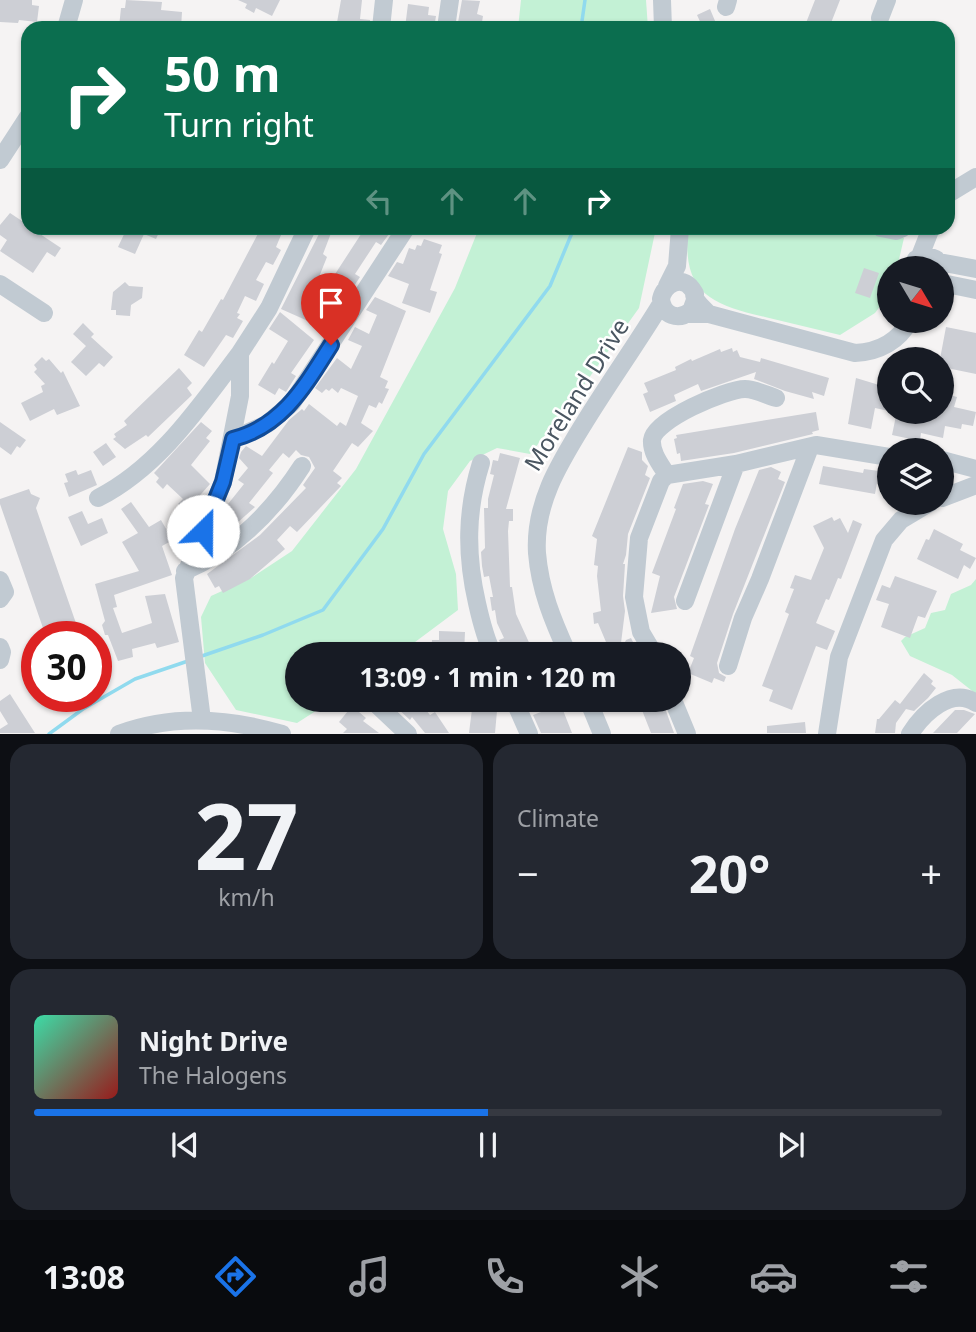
<!DOCTYPE html>
<meta charset="utf-8">
<style>
body{margin:0;font-family:"Noto Sans",sans-serif;background:#242831;color:#f1f3f6;height:100vh;display:flex;flex-direction:column;font-size:26px;white-space:nowrap}
*{box-sizing:border-box;margin:0}
p{font-size:23px;color:#9ea1a6}
.icon{flex:none;width:38px;height:38px;fill:none;stroke:currentColor;stroke-width:2;stroke-linecap:round;stroke-linejoin:round}
.map{position:relative;height:734px;overflow:hidden}
.details{display:flex;flex-direction:column;gap:10px;padding:10px;background:#0d0f14;flex:1}
.details>*{flex:none}
.hud{position:absolute;left:21px;top:21px;width:934px;height:214px;border-radius:21px;box-shadow:0 2px 5px #0004;background:#0b6e4f;color:#fff;overflow:hidden}
.needle{width:46px;rotate:128deg}
.fabs{position:absolute;left:877px;top:256px;display:grid;gap:14px}
.fabs a{display:grid;place-items:center;width:77px;height:77px;border-radius:50%;background:#171b24;box-shadow:0 2px 5px #0004;font-size:35px}
.speed{position:absolute;left:21px;top:621px;display:flex;gap:14px;font-size:35px;font-weight:700;text-align:center}
.speed>*{display:grid;place-content:center;width:91px;height:91px;border-radius:50%;background:#171b24;box-shadow:0 2px 5px #0004;line-height:1}
.speed .limit{border:10px solid #d22;background:#fff;color:#111}
.pin{position:absolute;display:grid;place-items:center;width:60px;height:60px;color:#fff;margin:-72px -30px;border-radius:50% 50% 50% 0;rotate:-45deg;box-shadow:0 0 7px #0007}
.pin .icon{rotate:45deg}
.me{position:absolute;width:77px;margin:-38px;rotate:23deg;stroke-linejoin:round;filter:drop-shadow(0 0 5px #0008)}
.turn{display:flex;align-items:center;gap:24px;height:147px;padding:0 28px;font-size:32px}
.turn .icon{width:91px;height:91px;stroke-width:2.5}
.turn b{display:block;font-size:49px;line-height:60px}
.lanes{display:flex;align-items:center;height:66px;padding:0 28px;background:#0003;justify-content:center;gap:35px;direction:ltr}
.lanes .off{opacity:.35}
.big{font-size:52px;font-weight:700;line-height:1.1}
.details .tile{flex:1;display:flex;flex-direction:column;justify-content:center;gap:10px;min-width:0;padding:0 24px;border-radius:21px;background:#242831}
.details .dial{align-items:center;gap:0}
.dial b{font-size:91px;line-height:1}
.song{display:flex;align-items:center;gap:21px}
.cover{width:84px;height:84px;border-radius:10px;background:linear-gradient(135deg,hsl(160 70% 55%),hsl(0 70% 35%))}
.played{height:7px;border-radius:4px;background:linear-gradient(90deg,#1a73e8 50%,#363941 50%)}
.keys{display:flex;justify-content:space-around;direction:ltr}
.heat{display:flex;justify-content:space-between;align-items:center;font-size:38px;direction:ltr}
.details .tiles{flex:1;display:grid;gap:10px;grid-template-columns:1fr 1fr}
.tile:last-child{grid-column:span 2}
.trip{position:absolute;left:285px;top:642px;width:406px;height:70px;border-radius:35px;background:#171b24;box-shadow:0 2px 5px #0004;font-weight:700;line-height:70px;text-align:center}
.tab-bar{display:flex;height:112px;justify-content:space-around;align-items:center;background:#090b0e;color:#9ea1a6}
.tab-bar .icon{width:49px;height:49px}
.tab-bar .on{color:#1a73e8}
.tab-bar b{font-size:32px;color:#f1f3f6}
.map>svg:first-child{display:block}
.green{fill:#c3f1d5}
.lines{fill:none;stroke-linecap:round;stroke-linejoin:round}
.stream{stroke:#90daee;stroke-width:3.5}
.building{fill:#cdcfd5}
.minor{stroke:#c1cad2;stroke-width:18}
.route-casing{stroke:#114b97;stroke-width:18}
.route{stroke:#1a73e8;stroke-width:12}
.labels{text-anchor:middle;stroke-width:5;stroke-linejoin:round;paint-order:stroke}
.street-label{font-size:24px;fill:#4a5661;stroke:#fff}
</style>
<div class="map">
<svg width="976" height="734" viewBox="0 0 976 734">
<rect width="100%" height="100%" fill="#f5f3f3"/>
<!-- green -->
<path class="green" d="M521 0H646L648 28H518Z
M479 228H656L639 308 571 403 530 454 497 448 470 461 448 491 443 529 456 574 458 610 399 654H298V700H333L297 723 236 710 205 663 201 617 211 596 251 578 292 551 356 469 455 288Z
M688 228H861L904 238 897 268H889V294L875 313 840 335C815 329 790 323 765 317 709 304 682 292 688 228Z
M976 579V694L952 675 910 656 901 641 905 637 925 628 931 613 945 610 951 594 971 585Z"/>
<g class="lines">
<!-- stream -->
<path class="stream" d="M581 28 585 0
M199 657 263 635 323 610 383 529 424 454 550 286 574 228
M49 734 83 709 135 679 188 661"/>
</g>
<!-- building -->
<path class="building" d="M0 0H32V5L39 6 37 22 19 20 18 23 0 22Z
M126 0 162 2 161 10 182 12 181 28 119 27 121 8H125Z
M238 0H280L272 16 256 8 254 13 245 8 247 4Z
M341 0H362L360 19 370 20V28H336Z
M462 0 480 1 477 14 483 16 481 28H457Z
M815 0H840L829 28H804Z
M408 4 429 7 428 15 436 16 434 28H405Z
M710 9 718 28H703L697 15Z
M10 213 28 225V228H31L61 248 55 257 47 252 33 273 0 251 7 240 0 235V225Z
M127 228H161L156 239 144 234 135 254 118 247Z
M261 228H284L276 247 281 250 273 265 266 262 256 280 264 284 256 301 245 296 237 313 240 314 237 318 243 321 233 338 226 335 204 367 184 355 199 330 202 332 221 299 223 300Z
M322 228H333L323 254 327 257 309 302 315 305 365 228H379L389 234 381 245 376 242 355 274 360 277 330 322 322 317 317 325 281 309Z
M424 239 442 245 439 253 442 254 430 290 437 292 430 313 402 303 409 284 388 276 397 262 403 264 409 248 415 250 417 245 421 246Z
M864 268 879 273 870 298 855 293Z
M125 282 129 286 143 287 142 298 131 305 130 316 116 315V310H111L113 292Z
M375 297 406 311 380 377 388 381 385 388 389 389 382 404 379 402 376 408 369 405 361 423 373 431 358 447 352 443 333 471 342 478 337 483 341 486 297 532 290 526 277 540 285 549 250 579 223 593 219 586 215 588 207 574 260 535 306 488 303 485 315 468 309 457 301 455 296 450 289 458 283 453 269 470 273 473 249 503 255 507 227 532 218 525 224 509 244 484 238 480 248 468 239 458 241 452 246 446 262 456 289 420 302 409 304 411 309 404 337 426 340 422 346 426 358 396 341 388 338 393 332 388 329 391 326 389 322 393 315 388 337 358 351 369 362 346 348 340 355 327 369 334 377 315 366 310Z
M280 312 314 340 291 373 296 376 286 392 279 388 275 395 258 385 272 362 274 364 288 341 269 329Z
M83 323 94 334 91 337 113 357 104 367 99 363 86 376 71 362 86 346 73 334Z
M946 327 976 333V374L942 367 940 359Z
M732 348 733 352 737 350 740 357 760 362 761 358 829 378 824 396 812 392 814 399 785 391 754 379 756 372 701 391 698 384 674 395 676 401 650 412 643 394 648 392 644 383 676 370 675 367 691 359 692 361 720 349 721 352Z
M42 357 46 361 49 359 61 373 63 371 80 406 57 415 54 409 30 421 21 403 43 392 41 386 45 384 34 372 37 369 34 365Z
M179 368 192 383 187 388 192 395 148 437 146 435 125 449 113 439 116 437 114 434 127 425 124 421Z
M856 378 889 388V411L875 408 871 429 848 424Z
M942 393 957 397 954 407 976 412 973 426 962 424 961 429 945 426 943 438 921 433 920 441 892 435 897 411H942Z
M816 412 819 430 812 432 813 434 734 453 681 461 680 453 677 454 674 439 677 438 676 435Z
M0 422 26 440 20 448 17 446 11 455 0 447Z
M201 422 212 431 206 438 210 441 191 465 210 484 186 511 178 504 183 499 167 484 163 489 156 482 159 478 154 473Z
M106 443 116 457 103 466 93 452Z
M628 447 642 452V460L648 466 645 475 650 478 628 534 626 555 623 564H625L623 596 625 611 621 643 624 644 626 640 631 638 638 652 632 654H611L598 623 594 624 593 613 601 611 597 576 598 566 594 565 597 539 592 536Z
M500 453 520 458 506 509H513V521H509L508 531 510 587H512L516 614 532 649 519 654H511L510 651 504 653 499 640 504 638 497 623 495 610 492 611 490 597H493L489 576 484 577 482 566 481 552 485 548 484 508H488V499L494 475 490 474 493 460 498 461Z
M823 466 863 473 864 469 879 471 875 494 819 484Z
M771 467 781 472 778 479 785 482 733 614 717 663 719 673 726 677 724 682 714 678 712 683 688 673 694 658 690 656 735 529 759 470Z
M76 470 78 475 91 470 97 485 69 497 64 483 68 482 65 474Z
M703 481 713 484 705 504 709 505 674 597 677 609 651 613 660 576 652 573 676 509 674 508 683 484Z
M29 489 31 494 40 498 36 508 78 629 66 633 64 628 53 632 43 628 0 504V499Z
M131 502 149 527 161 520 169 534 167 535 171 541 162 546 172 575 114 595 117 607 113 608 122 633 152 623 145 596 165 594 179 642 157 648 155 643 132 649 133 657 118 661 108 635H105L102 625 105 621 95 584 139 571 122 542 138 533 121 509Z
M82 511 88 524 102 518 108 533 81 546 68 517Z
M832 517 834 521 840 518 848 533 853 520 862 524 841 579 838 578 829 600 826 599 816 623 835 631 827 650 816 646 792 710 769 701 773 690 762 686 789 614 785 612 794 589 790 588 795 575 811 580 824 548 813 526Z
M934 529 963 544 960 550 976 558 970 569 964 565 958 579 917 559 926 539 929 540Z
M895 576 937 591 925 618 918 616 910 638 881 627 889 604 876 600 882 585 890 588Z
M439 631 465 632 464 654H431L432 640H439Z
M924 673 933 681 931 684 936 688 928 698 914 711 906 709 896 723 895 733H875L877 719H879L895 700 900 704Z
M10 694 35 733H0V729L8 724 0 711V701Z
M399 700H418L430 715 435 712 449 733H425L412 717 410 720 395 706Z
M536 700H559L572 733H541L533 715 541 712Z
M638 700H662L674 733H651Z
M352 706 366 718 363 721 379 733H343L347 729 339 722Z
M472 709 497 711 495 733H469Z
M955 710H964L975 714 957 733H933Z
M805 722 806 733H767V726Z"/>
<g class="lines">
<!-- minor -->
<path class="minor" d="M662 0 663 28
M726 7 728 0
M880 18 887 0
M66 28 74 0
M381 28 384 0
M446 28 450 0
M0 160 28 117
M948 194 976 177
M881 228 896 231 903 228
M920 256 931 228
M939 262 976 269
M912 268 916 259 926 255 936 259 940 268
M942 283 976 290
M0 284 44 313
M667 286 677 266 680 228
M695 300 691 311C678 321 663 316 661 299 664 285 681 274 692 289 699 299 691 290 696 300 699 305 705 310 709 314
M688 314H709L855 353C879 352 899 341 910 320
M233 439 267 424 292 403 406 228
M942 460 976 469
M481 463C466 511 466 555 477 603 481 621 485 638 493 654
M667 475C661 465 651 453 652 440 654 420 726 389 745 389 755 389 766 395 776 398
M98 498C159 467 199 407 240 353
M942 498 976 485
M185 571C236 549 273 511 302 466
M0 580 5 592 0 599
M685 601 736 464
M0 647 2 652 0 660
M568 654C553 621 540 590 537 553 534 504 559 464 583 425 608 384 636 345 661 304
M654 654 641 632 634 597 639 538 661 481 667 475 736 464 816 445 889 457
M728 666 743 618 760 579 810 447
M514 700 529 734
M588 700 602 734
M673 700 687 734
M374 702 408 734
M202 720 184 578 223 482 240 396V353L269 308 307 228
M119 734C173 714 228 718 282 734
M827 734 839 657 884 540 901 520 931 502
M910 734C923 713 952 686 976 703"/>
</g>
<g class="lines">
<defs>
<path id="route" d="M203 531 223 482 233 439C283 426 305 386 331 345"/>
</defs>
<!-- route casing -->
<use href="#route" class="route-casing"/>
<!-- route -->
<use href="#route" class="route"/>
</g>
<g class="labels">
<!-- street labels -->
<g class="street-label">
<text transform="translate(577 395) rotate(-58)" y="8">Moreland Drive</text>
</g>
</g>
</svg>
<div class="fabs">
<a><svg class="needle" viewBox="-14 -14 28 28"><path d="M0-13l5 13h-10z" fill="#e53935"/><path d="M0 13l5-13h-10z" fill="#9ea1a6"/></svg></a>
<a><svg class="icon" aria-label="search" viewBox="0 0 24 24"><circle cx="10" cy="10" r="6"/><path d="M15 15l6 6"/></svg></a>
<a><svg class="icon" aria-label="layers" viewBox="0 0 24 24"><path d="M12 4l9 5-9 5-9-5zM3 14l9 5 9-5"/></svg></a>
</div>
<div class="speed"><div class="limit">30</div></div>
<div class="pin" style="left:331px;top:345px;background:#d93025"><svg class="icon" aria-label="arrive" viewBox="0 0 24 24"><path d="M6 21V4h12l-3 4 3 4H6"/></svg></div>
<svg class="me" style="left:203px;top:531px" viewBox="-20 -20 40 40"><circle r="19" fill="#fff"/><path d="M0-13L10 11 0 6-10 11z" fill="#1a73e8"/></svg>
<div class="trip">13:09 · 1 min · 120 m</div>
<div class="hud">
<div class="turn"><svg class="icon" aria-label="right" viewBox="0 0 24 24"><path d="M7 20v-9h11M14 6l5 5-5 5"/></svg><div><b>50 m</b>Turn right</div></div>
<div class="lanes"><svg class="icon off" aria-label="left" viewBox="0 0 24 24"><path d="M17 20v-9H6M10 6l-5 5 5 5"/></svg><svg class="icon off" aria-label="ahead" viewBox="0 0 24 24"><path d="M12 20V5M6 11l6-6 6 6"/></svg><svg class="icon off" aria-label="ahead" viewBox="0 0 24 24"><path d="M12 20V5M6 11l6-6 6 6"/></svg><svg class="icon" aria-label="right" viewBox="0 0 24 24"><path d="M7 20v-9h11M14 6l5 5-5 5"/></svg></div>
</div>
</div>
<section class="details">
<div class="tiles">
<div class="tile dial"><b>27</b><p>km/h</p></div>
<div class="tile"><p>Climate</p>
<div class="heat"><a>−</a><b class="big">20°</b><a>+</a></div>
</div>
<div class="tile">
<div class="song"><i class="cover"></i><div><b>Night Drive</b><p>The Halogens</p></div></div>
<div class="played"></div>
<div class="keys"><svg class="icon" aria-label="previous" viewBox="0 0 24 24"><path d="M18 5L8 12l10 7zM5 5v14"/></svg><svg class="icon" aria-label="pause" viewBox="0 0 24 24"><path d="M8 5v14M16 5v14"/></svg><svg class="icon" aria-label="next" viewBox="0 0 24 24"><path d="M6 5l10 7-10 7zM19 5v14"/></svg></div>
</div>
</div>
</section>
<nav class="tab-bar">
<b>13:08</b>
<svg class="icon on" aria-label="directions" viewBox="0 0 24 24"><path d="M12 3l9 9-9 9-9-9zM9 14v-3h6M13 9l2 2-2 2"/></svg>
<svg class="icon" aria-label="music" viewBox="0 0 24 24"><path d="M9 18V5l10-2v13"/><circle cx="6" cy="18" r="3"/><circle cx="16" cy="16" r="3"/></svg>
<svg class="icon" aria-label="phone" viewBox="0 0 24 24"><path d="M5 4h4l2 5-3 2q2 4 5 5l2-3 5 2v4C11 20 4 13 5 4z"/></svg>
<svg class="icon" aria-label="climate" viewBox="0 0 24 24"><path d="M12 3v18M4 7l16 10M4 17L20 7"/></svg>
<svg class="icon" aria-label="car" viewBox="0 0 24 24"><path d="M5 17H2v-5l4-1 3-4h7l3 4 3 1v5h-3M9 17h6M6 11h13"/><circle cx="7" cy="17" r="2"/><circle cx="17" cy="17" r="2"/></svg>
<svg class="icon" aria-label="filters" viewBox="0 0 24 24"><path d="M4 7h16M4 17h16"/><circle cx="9" cy="7" r="2"/><circle cx="15" cy="17" r="2"/></svg>
</nav>
